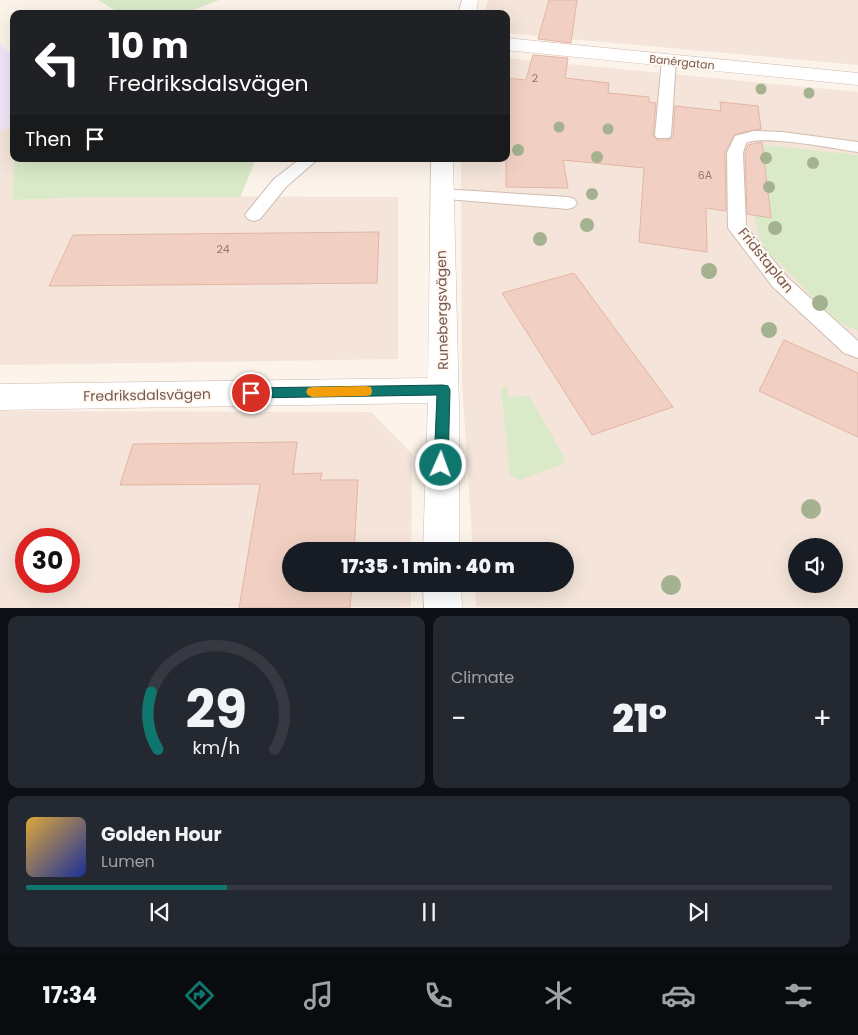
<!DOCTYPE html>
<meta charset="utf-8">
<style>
body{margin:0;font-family:Poppins,sans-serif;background:#242831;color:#f1f3f6;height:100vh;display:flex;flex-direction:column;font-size:19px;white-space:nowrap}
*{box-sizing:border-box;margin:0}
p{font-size:16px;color:#9ea1a6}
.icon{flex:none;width:28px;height:28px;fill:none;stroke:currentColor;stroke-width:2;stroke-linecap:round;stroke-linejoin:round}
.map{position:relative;height:608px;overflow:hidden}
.details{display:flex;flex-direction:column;gap:8px;padding:8px;background:#0d0f14;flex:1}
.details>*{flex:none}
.banner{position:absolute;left:10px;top:10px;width:500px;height:152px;border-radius:10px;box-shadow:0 5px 20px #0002;background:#202124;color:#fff;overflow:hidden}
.controls{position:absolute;left:788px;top:538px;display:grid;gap:10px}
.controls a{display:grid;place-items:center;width:55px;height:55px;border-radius:50%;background:#171b24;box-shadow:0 5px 20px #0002;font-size:25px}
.speed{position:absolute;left:15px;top:528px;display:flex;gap:10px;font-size:25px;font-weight:700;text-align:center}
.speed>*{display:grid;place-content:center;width:65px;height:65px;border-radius:50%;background:#171b24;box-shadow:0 5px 20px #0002;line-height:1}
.speed .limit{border:8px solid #d22;background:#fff;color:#111}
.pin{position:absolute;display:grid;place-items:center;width:42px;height:42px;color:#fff;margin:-21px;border:2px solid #fff;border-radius:50%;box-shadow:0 1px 5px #0007}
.me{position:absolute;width:55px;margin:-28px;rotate:2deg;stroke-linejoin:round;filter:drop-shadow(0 0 4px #0008)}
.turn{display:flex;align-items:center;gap:18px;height:105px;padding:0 15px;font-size:22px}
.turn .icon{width:65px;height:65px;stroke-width:2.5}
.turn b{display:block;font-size:35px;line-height:42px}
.then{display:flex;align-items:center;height:48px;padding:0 15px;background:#0003;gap:10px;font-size:19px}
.big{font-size:38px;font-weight:800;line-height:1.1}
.details .card{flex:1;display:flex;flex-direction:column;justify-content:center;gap:8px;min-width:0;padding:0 18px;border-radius:10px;background:#242831}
.details .dial{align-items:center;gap:0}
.dial svg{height:130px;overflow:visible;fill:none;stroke:#363941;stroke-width:7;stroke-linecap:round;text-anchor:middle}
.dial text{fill:#f1f3f6;stroke:none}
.song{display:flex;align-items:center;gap:15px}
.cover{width:60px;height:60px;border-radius:8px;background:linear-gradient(135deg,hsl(40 70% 55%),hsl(230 70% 35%))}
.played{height:5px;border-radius:2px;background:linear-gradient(90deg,#0f766e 25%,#363941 25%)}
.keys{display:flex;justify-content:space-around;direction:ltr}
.heat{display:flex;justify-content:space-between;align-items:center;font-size:28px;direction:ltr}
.details .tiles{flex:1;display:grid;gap:8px;grid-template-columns:1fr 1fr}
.card:last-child{grid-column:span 2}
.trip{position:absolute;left:282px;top:542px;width:292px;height:50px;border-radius:25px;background:#171b24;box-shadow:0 5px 20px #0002;font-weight:800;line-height:50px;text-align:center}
.menu{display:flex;height:80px;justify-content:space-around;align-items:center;background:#090b0e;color:#9ea1a6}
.menu .icon{width:35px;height:35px}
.menu .active{color:#0f766e}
.menu b{font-size:22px;color:#f1f3f6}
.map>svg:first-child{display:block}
.residential{fill:#f4e4d9;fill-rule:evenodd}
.education{fill:#f0e7f9}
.green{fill:#daeac8}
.building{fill:#f1d0c3;stroke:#e3b5a3}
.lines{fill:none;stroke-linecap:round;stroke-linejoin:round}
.service-casing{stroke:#d1bcb2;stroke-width:2}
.minor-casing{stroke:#d1bcb2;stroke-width:1}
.service{fill:#fff;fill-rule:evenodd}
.minor{fill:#fff;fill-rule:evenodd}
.tree{fill:#a4b28f}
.route{fill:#0f766e;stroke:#0a4d48}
.slow{fill:#f59e0b}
.labels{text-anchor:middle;stroke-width:4;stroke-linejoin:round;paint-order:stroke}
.far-street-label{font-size:11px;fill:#77584e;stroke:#fef8f1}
.number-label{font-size:11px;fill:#96766b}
.street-label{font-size:14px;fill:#77584e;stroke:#fef8f1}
</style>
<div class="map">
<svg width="858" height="608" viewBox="0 0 858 608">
<rect width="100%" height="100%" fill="#fcf3ea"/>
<!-- residential -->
<path class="residential" d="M488 0H858V65L506 33V14H484Z
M506 58 858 92V607H476L475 584H566V551H473L462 383 461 159H506ZM796 546H834V584H796Z
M14 126V200L117 196 398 197V359L0 365V130Z
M0 411 371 412 412 454 411 551H291V584H411V607L0 608ZM26 539H69V581H26Z"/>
<!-- education -->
<path class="education" d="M0 43 14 58V126L0 130Z"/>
<!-- green -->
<path class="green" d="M98 0H219L183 14H121Z
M764 145 858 155V331L839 322 830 314 765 249C755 234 749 192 752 175 753 166 757 156 759 148Z
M14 159H256L240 197H97L13 200Z
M507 386 508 397 529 396 565 458 563 464 520 480 510 475 501 387Z"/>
<!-- building -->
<path class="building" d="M549 0H577L571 43 538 39Z
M533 55 568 58 565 78 609 83 608 93 649 97V102L656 103 653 135 657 140H669L673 136 675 106 721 111 720 102 758 106 761 129 735 134 725 152 726 211 706 208 707 252 639 242 644 168 563 160 568 188 506 187V78L526 80Z
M762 142 771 218 747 214 745 153 748 145Z
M379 232 377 283 49 286 73 235Z
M574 273 627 345 673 407 592 435 502 293Z
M784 340 858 373V437L759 391Z
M297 442 293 474 322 473 320 480H358L354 551H291V584H352L350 608H239L260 484 120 485 133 444Z"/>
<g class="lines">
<defs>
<path id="service" d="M669 56 676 60 671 135 669 138H657L655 135 662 60Z
M754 131 782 132 858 142V152C838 149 761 134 746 143L743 153 746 227 787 277 858 341V358L844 353 773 287 728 228 727 153 735 136Z
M300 159H318L286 187 260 219 254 221 248 219 245 215 248 211 274 179Z
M441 189 568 197 574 199 577 203 574 207 568 209 435 198 432 194 435 190Z"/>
<path id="minor" d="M462 0H478L476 14H458Z
M506 38 858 73V85L506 50Z
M431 159H453L459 408V551H423L428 403 0 410V384L428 378Z
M423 584H461L462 608H424Z"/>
</defs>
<!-- service casing -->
<use href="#service" class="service-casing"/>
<!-- minor casing -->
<use href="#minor" class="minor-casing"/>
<!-- service -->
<use href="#service" class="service"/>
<!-- minor -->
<use href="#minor" class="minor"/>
</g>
<!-- trees -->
<g class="tree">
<circle cx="761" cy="89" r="5.5"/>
<circle cx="809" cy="93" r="5.5"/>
<circle cx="559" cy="127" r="5.5"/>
<circle cx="608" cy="129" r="5.5"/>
<circle cx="518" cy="150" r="6"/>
<circle cx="597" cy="157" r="6"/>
<circle cx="766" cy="158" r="6"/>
<circle cx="813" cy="163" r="6"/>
<circle cx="769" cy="187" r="6"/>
<circle cx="592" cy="194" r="6"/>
<circle cx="587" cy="225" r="7"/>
<circle cx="775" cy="228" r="7"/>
<circle cx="540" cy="239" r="7"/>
<circle cx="709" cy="271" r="8"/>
<circle cx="820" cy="303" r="8"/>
<circle cx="769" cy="330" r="8"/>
<circle cx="811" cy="509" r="10"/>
<circle cx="671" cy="585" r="10"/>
</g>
<!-- route -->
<path class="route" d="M443 385 448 386 450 390 448 465 446 469 441 471 436 469 434 465 437 395 251 398 246 396 244 393 246 389 251 388Z"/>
<!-- slow -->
<path class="slow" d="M366 386 371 387 372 391 371 395 366 396 312 397 308 395 306 392 308 388 312 387Z"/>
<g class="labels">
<!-- far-street labels -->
<g class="far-street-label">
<text transform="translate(682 62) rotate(6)" y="4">Banérgatan</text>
</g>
<!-- number labels -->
<g class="number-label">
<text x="535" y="82">2</text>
<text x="705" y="179">6A</text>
<text x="223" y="253">24</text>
</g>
<!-- street labels -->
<g class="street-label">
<text transform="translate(766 260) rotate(51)" y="5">Fridstaplan</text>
<text transform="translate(442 310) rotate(-91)" y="5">Runebergsvägen</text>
<text transform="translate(147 395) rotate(-1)" y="5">Fredriksdalsvägen</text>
</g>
</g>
</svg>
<div class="controls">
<a><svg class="icon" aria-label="sound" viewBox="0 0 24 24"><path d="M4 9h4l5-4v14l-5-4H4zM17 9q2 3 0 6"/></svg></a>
</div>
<div class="speed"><div class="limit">30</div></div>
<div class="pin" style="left:251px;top:393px;background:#d93025"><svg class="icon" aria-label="arrive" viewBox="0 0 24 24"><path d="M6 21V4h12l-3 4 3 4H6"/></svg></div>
<svg class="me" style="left:441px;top:465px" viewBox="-20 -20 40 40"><circle r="17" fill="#0f766e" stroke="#fff" stroke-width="3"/><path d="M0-11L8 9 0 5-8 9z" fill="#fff"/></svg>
<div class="trip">17:35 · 1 min · 40 m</div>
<div class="banner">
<div class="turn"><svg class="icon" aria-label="left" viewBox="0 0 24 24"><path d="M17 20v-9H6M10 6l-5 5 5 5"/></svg><div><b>10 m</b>Fredriksdalsvägen</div></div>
<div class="then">Then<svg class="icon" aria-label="arrive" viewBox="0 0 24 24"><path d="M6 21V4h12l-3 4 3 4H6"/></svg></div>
</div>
</div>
<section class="details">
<div class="tiles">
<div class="card dial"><svg viewBox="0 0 100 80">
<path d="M14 69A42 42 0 1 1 86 69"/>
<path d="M14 69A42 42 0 0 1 10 34" stroke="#0f766e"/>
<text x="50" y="56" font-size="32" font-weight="700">29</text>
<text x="50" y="72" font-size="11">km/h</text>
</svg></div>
<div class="card"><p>Climate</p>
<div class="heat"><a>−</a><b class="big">21°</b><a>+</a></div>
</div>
<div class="card">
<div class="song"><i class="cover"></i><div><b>Golden Hour</b><p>Lumen</p></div></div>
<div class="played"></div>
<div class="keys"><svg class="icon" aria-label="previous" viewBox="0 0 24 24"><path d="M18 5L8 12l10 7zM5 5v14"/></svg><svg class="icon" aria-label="pause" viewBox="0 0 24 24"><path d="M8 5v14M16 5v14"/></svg><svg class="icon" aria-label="next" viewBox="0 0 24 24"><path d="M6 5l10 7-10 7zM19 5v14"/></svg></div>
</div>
</div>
</section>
<nav class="menu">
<b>17:34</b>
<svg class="icon active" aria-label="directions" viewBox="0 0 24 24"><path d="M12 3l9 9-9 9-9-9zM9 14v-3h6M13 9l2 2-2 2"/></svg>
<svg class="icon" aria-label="music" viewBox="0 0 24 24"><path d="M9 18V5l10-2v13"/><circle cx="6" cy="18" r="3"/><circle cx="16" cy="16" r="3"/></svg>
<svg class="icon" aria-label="phone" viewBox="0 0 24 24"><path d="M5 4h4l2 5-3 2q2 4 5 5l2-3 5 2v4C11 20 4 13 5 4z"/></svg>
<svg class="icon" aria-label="climate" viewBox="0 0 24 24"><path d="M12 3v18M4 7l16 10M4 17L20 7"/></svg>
<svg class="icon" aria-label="car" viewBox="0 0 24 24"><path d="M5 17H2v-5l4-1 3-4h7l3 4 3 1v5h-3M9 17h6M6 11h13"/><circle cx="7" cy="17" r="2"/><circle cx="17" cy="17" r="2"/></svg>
<svg class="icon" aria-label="filters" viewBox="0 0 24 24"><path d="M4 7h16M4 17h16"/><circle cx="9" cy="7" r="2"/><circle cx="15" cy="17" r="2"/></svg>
</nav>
